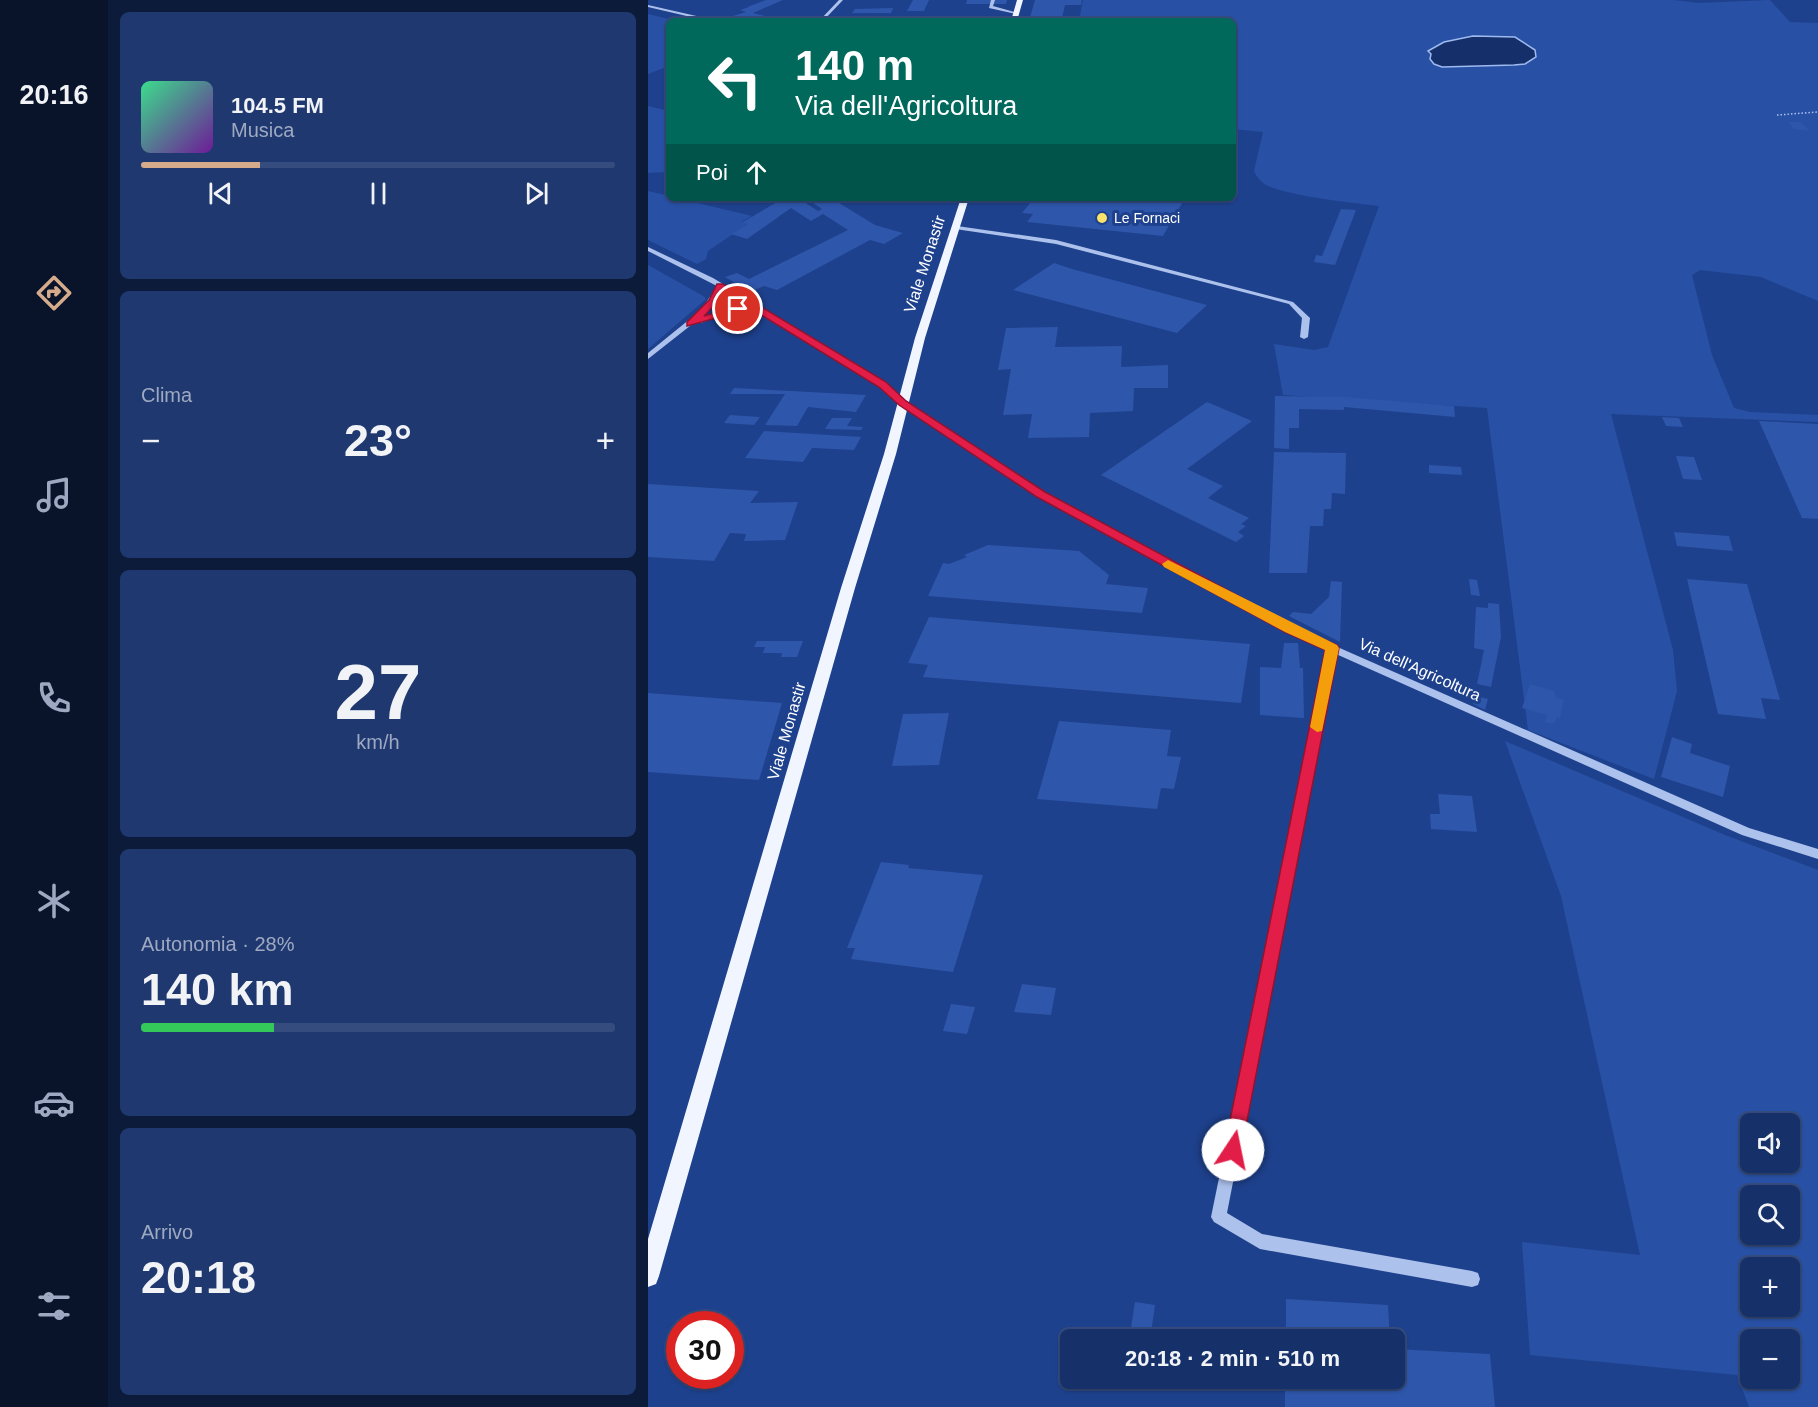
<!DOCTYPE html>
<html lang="it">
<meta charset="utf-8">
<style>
body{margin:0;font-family:Helvetica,sans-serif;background:#1f3970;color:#f1f3f6;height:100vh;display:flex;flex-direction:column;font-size:22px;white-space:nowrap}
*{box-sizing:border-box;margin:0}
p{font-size:20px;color:#9ea9c1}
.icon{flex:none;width:33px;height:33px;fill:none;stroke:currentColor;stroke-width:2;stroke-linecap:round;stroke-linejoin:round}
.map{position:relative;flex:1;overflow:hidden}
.panel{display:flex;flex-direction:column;gap:12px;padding:12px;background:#0c1b3a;width:540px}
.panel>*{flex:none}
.hud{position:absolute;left:18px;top:18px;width:570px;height:183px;border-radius:9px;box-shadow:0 2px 4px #0004,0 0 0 2px #354c7e;background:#00695c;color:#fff;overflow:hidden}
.controls{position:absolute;left:1092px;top:1113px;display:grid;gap:12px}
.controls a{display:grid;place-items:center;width:60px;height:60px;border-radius:9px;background:#16316a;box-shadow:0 2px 4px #0004,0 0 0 2px #354c7e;font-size:30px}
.speed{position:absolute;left:18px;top:1311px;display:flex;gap:12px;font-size:30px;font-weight:700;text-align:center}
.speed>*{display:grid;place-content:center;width:78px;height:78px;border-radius:50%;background:#16316a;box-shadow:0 2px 4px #0004,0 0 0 2px #354c7e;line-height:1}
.speed .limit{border:9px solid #d22;background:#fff;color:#111}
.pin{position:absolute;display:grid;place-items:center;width:51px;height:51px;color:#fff;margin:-26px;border:3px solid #fff;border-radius:50%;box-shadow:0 2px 6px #0007}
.me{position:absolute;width:66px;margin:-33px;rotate:11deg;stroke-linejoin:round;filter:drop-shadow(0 0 4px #0008)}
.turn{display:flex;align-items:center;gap:21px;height:126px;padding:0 30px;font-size:27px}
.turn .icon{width:78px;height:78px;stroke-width:2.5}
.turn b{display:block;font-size:42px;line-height:51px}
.then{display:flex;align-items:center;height:57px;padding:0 30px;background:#0003;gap:12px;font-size:22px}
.big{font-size:45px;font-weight:700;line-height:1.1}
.panel .card{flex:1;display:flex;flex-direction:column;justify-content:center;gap:9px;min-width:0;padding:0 21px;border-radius:9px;background:#1f3970}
.panel .dial{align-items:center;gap:0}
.dial b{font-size:78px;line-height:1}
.song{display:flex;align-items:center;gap:18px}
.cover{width:72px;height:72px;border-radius:9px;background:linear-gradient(135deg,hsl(150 70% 55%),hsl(280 70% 35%))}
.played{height:6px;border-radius:3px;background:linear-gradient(90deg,#d6ab8b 25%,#354c7e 25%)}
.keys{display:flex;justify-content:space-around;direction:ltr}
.heat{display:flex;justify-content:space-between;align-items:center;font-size:33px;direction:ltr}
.charge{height:9px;border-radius:4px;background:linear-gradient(90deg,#34c759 28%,#354c7e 0)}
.trip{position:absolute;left:412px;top:1329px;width:345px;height:60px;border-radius:9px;background:#16316a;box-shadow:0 2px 4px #0004,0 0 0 2px #354c7e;font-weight:700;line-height:60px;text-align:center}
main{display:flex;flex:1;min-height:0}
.tabs{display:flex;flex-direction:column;width:108px;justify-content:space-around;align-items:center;background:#09142a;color:#9ea9c1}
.tabs .icon{width:42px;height:42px}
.tabs .active{color:#d6ab8b}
.tabs b{font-size:27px;color:#f1f3f6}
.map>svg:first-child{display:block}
.green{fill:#2851a5;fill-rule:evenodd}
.water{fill:#152f6b;stroke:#9fbaee;stroke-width:1.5}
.building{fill:#2e56aa}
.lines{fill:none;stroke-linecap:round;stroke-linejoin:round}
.path{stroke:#acc1ec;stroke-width:1.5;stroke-dasharray:1.5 2;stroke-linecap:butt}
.minor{fill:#acc1ec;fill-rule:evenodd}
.major{fill:#f1f5ff;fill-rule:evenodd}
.route{fill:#e11d48;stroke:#92132f;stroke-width:1.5}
.slow{fill:#f59e0b}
.poi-dot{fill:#fbe26b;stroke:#1e418d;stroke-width:2}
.labels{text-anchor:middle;stroke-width:6;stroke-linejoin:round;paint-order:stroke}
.far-poi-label{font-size:14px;fill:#fff;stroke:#1e418d;text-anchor:start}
.street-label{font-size:16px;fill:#fff;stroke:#1e418d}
</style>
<main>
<nav class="tabs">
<b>20:16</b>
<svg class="icon active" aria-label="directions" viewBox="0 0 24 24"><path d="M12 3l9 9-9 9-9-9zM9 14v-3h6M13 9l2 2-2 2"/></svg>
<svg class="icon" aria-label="music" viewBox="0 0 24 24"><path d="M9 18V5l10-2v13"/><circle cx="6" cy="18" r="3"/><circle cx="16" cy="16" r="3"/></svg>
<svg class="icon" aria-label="phone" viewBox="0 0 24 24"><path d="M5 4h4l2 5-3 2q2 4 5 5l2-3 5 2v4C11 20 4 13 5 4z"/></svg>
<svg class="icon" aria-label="climate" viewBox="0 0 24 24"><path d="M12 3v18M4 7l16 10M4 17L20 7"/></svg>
<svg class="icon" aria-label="car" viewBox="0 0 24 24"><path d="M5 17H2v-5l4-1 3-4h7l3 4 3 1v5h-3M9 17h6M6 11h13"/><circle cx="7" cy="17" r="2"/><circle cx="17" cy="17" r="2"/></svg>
<svg class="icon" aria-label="filters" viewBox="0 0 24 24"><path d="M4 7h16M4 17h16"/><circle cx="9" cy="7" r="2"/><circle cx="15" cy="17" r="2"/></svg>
</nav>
<section class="panel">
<div class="card">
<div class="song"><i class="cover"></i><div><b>104.5 FM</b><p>Musica</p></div></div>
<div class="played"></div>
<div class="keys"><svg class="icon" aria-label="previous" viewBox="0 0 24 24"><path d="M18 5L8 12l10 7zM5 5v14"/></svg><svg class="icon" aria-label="pause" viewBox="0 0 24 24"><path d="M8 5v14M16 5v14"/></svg><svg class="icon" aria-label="next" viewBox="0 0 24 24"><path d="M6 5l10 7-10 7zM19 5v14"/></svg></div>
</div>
<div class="card"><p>Clima</p>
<div class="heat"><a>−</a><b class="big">23°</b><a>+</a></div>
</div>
<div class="card dial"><b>27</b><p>km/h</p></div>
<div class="card"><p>Autonomia · 28%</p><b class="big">140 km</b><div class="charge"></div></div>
<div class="card"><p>Arrivo</p><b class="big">20:18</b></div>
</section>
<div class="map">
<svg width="1170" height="1407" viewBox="0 0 1170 1407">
<rect width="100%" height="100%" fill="#1e418d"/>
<!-- green -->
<path class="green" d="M435 0H1026L1050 3 1122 0 1142 22 1170 23V301L1113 277 1052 270 1044 275 1064 355 1086 408 1102 412 1170 415V422L963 414 1025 650 1029 691 1006 779 880 730 839 408 635 395 626 344 666 350 680 347 731 206C705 203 639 196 618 185 612 181 609 177 606 171L615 132 585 129V21H431Z
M0 14 29 21H21V66L0 74Z
M0 106 21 111V172L0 173Z
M0 191 104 216 93 222 100 224 60 251 58 259 49 264 0 240Z
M0 265 57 297V300L0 349Z
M857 741 1077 835 1170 870V1407H1101L1089 1375 882 1355 874 1242 992 1255 913 896ZM1102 1124H1142V1162H1102ZM1102 1196H1142V1234H1102ZM1102 1268H1142V1306H1102ZM1102 1340H1142V1378H1102Z"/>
<!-- water -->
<path class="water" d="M825 36 867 37 887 50 888 57 877 64 866 65 794 67 786 64 782 59 783 54 780 51 796 42Z"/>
<!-- building -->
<path class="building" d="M118 0H135L105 13 138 21H107L85 16 98 12 92 10 101 7H99Z
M265 0H281L276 11H259Z
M319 0H359L358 4H318Z
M387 0H434L433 5H417L414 18H430V21H381Z
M245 8 243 13H204L207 9Z
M1140 122H1152L1162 131 1146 129Z
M136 198H150L170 211 174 209 162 201 183 198 227 225 255 233 236 244 222 240 129 290 116 286 102 292 77 277 89 273 101 279 200 230 175 214 163 221 143 208 99 239 83 234 100 224 93 223Z
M386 198H537L515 236 379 222 385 214 374 213Z
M693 209 708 210 687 265 666 262 668 255 674 256Z
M406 263 424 269 559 305 529 333 365 290Z
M410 327 407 347 474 346 473 367 520 365V388H486L485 411 442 413 441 437 380 438 384 414 355 415 363 369 350 370 358 328Z
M86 388 218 395 208 412 160 407 149 426 117 425 137 394H82Z
M627 396 696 397 806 406 807 417 696 407V410L651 409V428H641V449L626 448Z
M559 402 604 421 539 469 575 486 560 498 601 518 593 524 598 526 590 532 596 536 588 542 453 475Z
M82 415 112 417 106 425 76 423Z
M1014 417 1031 418 1035 427 1018 426Z
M184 418H204L199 426 215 427 213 430 177 429Z
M1111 421 1170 424V519L1154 518Z
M116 431 213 437 206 450 164 448 155 462 97 458Z
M626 452 698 453 697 494 684 493 683 509H676L675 526H662L659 573H621Z
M1028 456 1046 457 1054 480 1035 479Z
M781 465 813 467 814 475 781 473Z
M0 484 111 491 102 503 150 502 137 540 96 541 98 534 82 533 66 561 0 557Z
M1026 532 1081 536 1085 551 1029 546Z
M340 545 431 551 461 575 458 584 500 588 494 613 280 596 295 563 301 564 319 557 316 555Z
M821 579 829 580 832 596 823 595Z
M1039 579 1099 584 1132 700 1113 698 1118 719 1070 714Z
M683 581 694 582 692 642 641 616 645 612 663 614 681 597Z
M840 603 851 604 853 637 843 687 829 684 836 650 826 648 828 607 840 608Z
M281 617 602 644 593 703 275 677 280 665 260 663Z
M109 641H155L149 657H133L134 653H115L117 647H106Z
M636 643H650L652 668H655L656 718 612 715V667L633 668Z
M882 684 906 691 908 698 916 700 912 718 909 717 906 724 897 722 899 715 874 708Z
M0 693 134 703 111 780 0 772Z
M828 696 840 699 837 710 825 704Z
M301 713 291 765 244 766 255 714Z
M411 721 523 730 519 756 533 757 526 789 513 788 509 809 389 799Z
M1024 737 1044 744 1042 753 1082 766 1075 797 1013 777Z
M790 794 824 796 829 832 783 829 782 814H792Z
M233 862 261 865 260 868 335 875 305 972 203 959 207 948H199Z
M374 984 408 988 403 1015 366 1012Z
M303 1004 327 1007 319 1034 295 1031Z
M638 1299 740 1305 742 1340H638Z
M487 1302 507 1305 502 1340H481Z
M747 1349 842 1354 847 1407H637V1378H747Z"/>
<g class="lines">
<!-- path -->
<path class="path" d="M1129 115 1170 112"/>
<!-- minor -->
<path class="minor" d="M191 0H195L175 21H171Z
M343 0H347L345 6 370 13 368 14 341 8Z
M0 5 66 20 68 21H60L0 7Z
M309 226 408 240 645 302 662 318 660 337 656 339 652 337 654 318 641 304 408 244 307 229V227Z
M0 247 65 278 110 305 237 383 258 401 396 492 644 627 1101 828 1170 849V859L1094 835 688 654 579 1213 614 1234 824 1271 830 1273 832 1279 830 1285 824 1287 612 1249 566 1222 563 1217 679 650 638 631 390 496 252 405 231 387 106 308 77 313 53 323 47 322 0 359V353L53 310 69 286 0 251ZM74 289 100 305 73 310 52 318 58 312Z"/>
<!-- major -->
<path class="major" d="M369 0H375L369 21H363Z
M313 198H321L277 338 248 454 207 588 11 1276 8 1284 0 1287V1239L193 588 236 454 267 338Z"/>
</g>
<!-- route -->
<path class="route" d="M69 284H75L238 382 258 401 397 492 646 626 689 645 691 648 592 1157 585 1159 578 1157 576 1150 677 650 637 632 389 497 251 405 231 387 74 291 68 304 56 316 90 306 94 307V311L39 326V322L61 300Z"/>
<!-- slow -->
<path class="slow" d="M520 560 689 645 691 648 674 731 669 732 662 727 677 650 637 632 516 567 514 564Z"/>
<!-- markers -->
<circle class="poi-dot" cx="454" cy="218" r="6"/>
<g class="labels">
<!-- far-poi labels -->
<g class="far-poi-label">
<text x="466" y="223">Le Fornaci</text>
</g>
<!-- street labels -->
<g class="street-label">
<text transform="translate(276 264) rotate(-72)" y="6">Viale Monastir</text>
<text transform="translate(772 669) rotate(24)" y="6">Via dell'Agricoltura</text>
<text transform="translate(138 731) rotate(-74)" y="6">Viale Monastir</text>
</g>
</g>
</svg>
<div class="controls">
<a><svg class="icon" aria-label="sound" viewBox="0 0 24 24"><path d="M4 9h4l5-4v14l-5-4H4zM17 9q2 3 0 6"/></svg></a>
<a><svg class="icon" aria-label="search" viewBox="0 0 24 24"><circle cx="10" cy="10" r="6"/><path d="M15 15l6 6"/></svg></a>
<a>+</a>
<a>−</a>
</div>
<div class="speed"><div class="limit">30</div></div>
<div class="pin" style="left:90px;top:309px;background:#d93025"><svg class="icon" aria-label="arrive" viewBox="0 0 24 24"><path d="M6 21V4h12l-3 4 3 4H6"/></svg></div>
<svg class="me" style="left:585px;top:1150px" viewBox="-20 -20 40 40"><circle r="19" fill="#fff"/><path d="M0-13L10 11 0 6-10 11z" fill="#e11d48"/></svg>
<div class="trip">20:18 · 2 min · 510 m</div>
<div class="hud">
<div class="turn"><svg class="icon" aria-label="left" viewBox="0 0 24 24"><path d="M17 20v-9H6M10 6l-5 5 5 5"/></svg><div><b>140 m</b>Via dell'Agricoltura</div></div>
<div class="then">Poi<svg class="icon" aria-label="ahead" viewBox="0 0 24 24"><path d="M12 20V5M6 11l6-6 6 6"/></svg></div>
</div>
</div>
</main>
